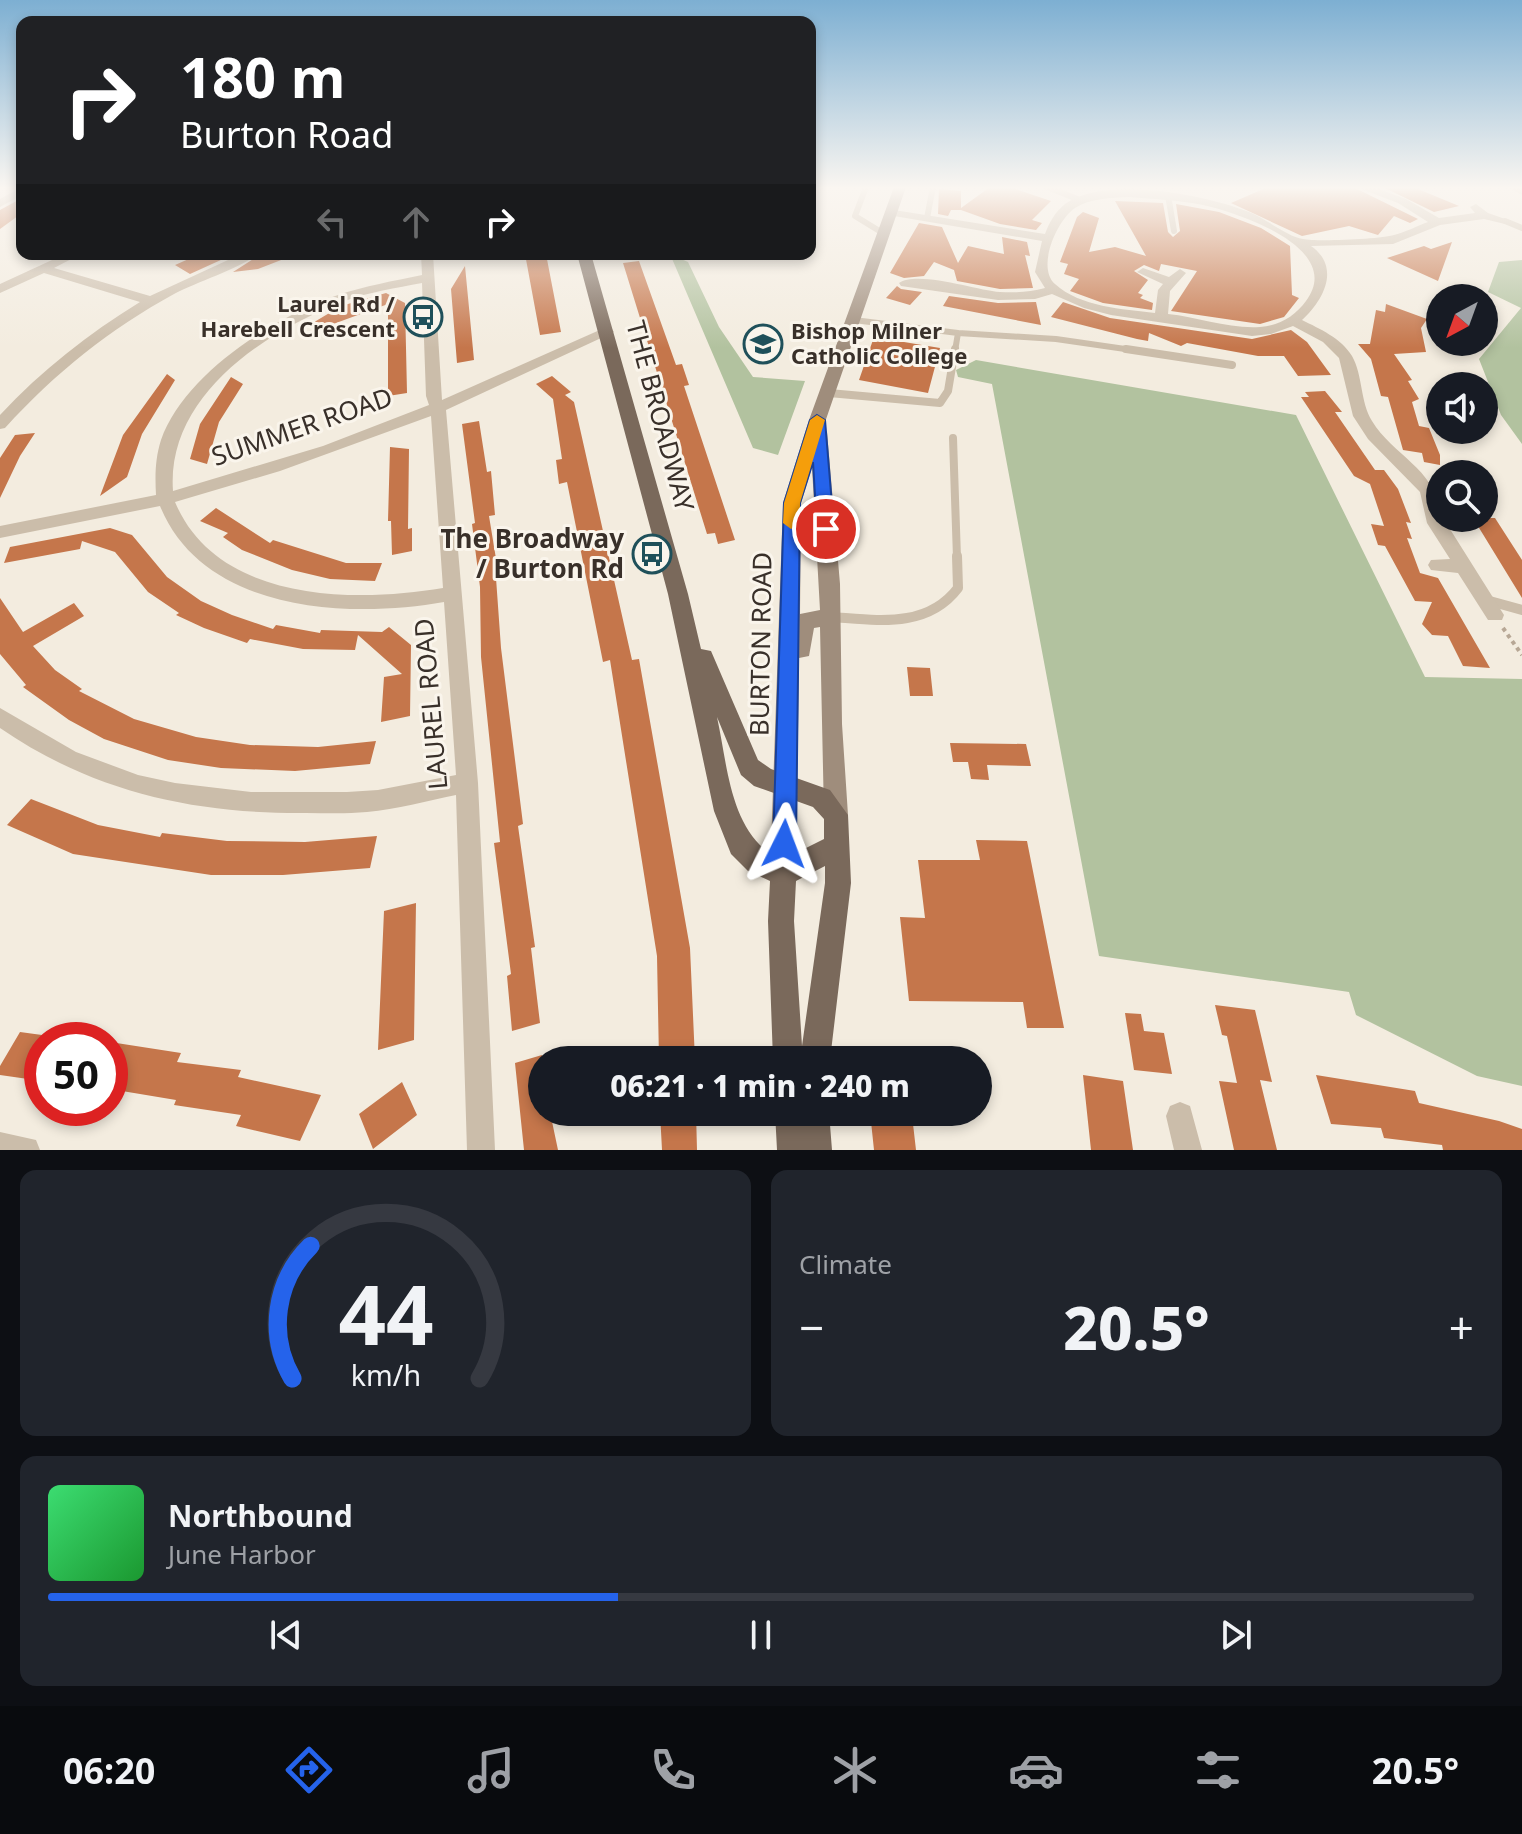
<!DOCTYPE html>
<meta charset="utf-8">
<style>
body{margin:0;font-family:"Noto Sans",sans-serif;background:#20242c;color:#f1f3f6;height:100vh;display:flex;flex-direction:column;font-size:30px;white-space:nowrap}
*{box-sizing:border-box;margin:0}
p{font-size:26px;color:#9ea1a6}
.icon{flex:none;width:44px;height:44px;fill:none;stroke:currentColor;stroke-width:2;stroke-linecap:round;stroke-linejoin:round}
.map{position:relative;height:1150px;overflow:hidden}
.drawer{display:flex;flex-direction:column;gap:20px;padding:20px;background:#0d0f14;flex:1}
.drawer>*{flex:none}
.top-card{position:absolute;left:16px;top:16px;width:800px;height:244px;border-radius:16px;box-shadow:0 4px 12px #0003;background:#202124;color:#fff;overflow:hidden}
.needle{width:52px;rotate:221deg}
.buttons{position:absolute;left:1426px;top:284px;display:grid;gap:16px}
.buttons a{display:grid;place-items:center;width:72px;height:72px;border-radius:50%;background:#171b24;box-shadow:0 4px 12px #0003;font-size:40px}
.speed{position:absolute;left:24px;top:1022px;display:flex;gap:16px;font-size:40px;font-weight:700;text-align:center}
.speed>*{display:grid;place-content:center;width:104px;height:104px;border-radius:50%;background:#171b24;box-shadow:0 4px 12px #0003;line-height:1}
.speed .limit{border:12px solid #d22;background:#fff;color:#111}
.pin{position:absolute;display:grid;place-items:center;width:68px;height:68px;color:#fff;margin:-34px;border:4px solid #fff;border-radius:50%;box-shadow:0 2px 8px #0007}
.me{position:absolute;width:88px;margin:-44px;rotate:3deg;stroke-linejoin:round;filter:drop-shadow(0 0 6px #0008)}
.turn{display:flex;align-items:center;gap:28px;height:168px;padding:0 32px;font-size:36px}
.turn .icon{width:104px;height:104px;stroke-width:2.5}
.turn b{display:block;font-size:56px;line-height:68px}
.lanes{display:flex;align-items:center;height:76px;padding:0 32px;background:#0003;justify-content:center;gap:40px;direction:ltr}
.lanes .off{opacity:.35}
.big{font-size:60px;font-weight:800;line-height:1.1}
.drawer .tile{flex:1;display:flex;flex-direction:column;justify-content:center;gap:12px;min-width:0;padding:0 28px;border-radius:16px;background:#20242c}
.drawer .dial{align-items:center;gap:0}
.dial svg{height:208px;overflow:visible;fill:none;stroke:#363941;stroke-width:7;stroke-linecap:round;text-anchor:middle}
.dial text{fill:#f1f3f6;stroke:none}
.song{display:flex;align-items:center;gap:24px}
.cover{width:96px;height:96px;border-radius:12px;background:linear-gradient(135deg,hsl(140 70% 55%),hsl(130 70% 35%))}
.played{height:8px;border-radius:4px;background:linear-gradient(90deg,#2563eb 40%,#363941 40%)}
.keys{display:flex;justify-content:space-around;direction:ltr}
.heat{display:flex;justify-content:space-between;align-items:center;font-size:44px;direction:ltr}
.drawer .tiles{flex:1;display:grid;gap:20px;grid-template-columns:1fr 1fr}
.tile:last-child{grid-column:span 2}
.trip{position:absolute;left:528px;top:1046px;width:464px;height:80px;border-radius:40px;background:#171b24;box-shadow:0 4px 12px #0003;font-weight:800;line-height:80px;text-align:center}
.menu{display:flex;height:128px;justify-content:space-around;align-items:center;background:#090b0e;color:#9ea1a6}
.menu .icon{width:56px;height:56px}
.menu .current{color:#2563eb}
.menu b{font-size:36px;color:#f1f3f6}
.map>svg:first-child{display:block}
.green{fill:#b2c29f}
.building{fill:#c5764b}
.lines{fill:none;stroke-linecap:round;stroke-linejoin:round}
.path{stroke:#b7a795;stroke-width:4;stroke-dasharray:4 4;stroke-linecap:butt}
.service-far2{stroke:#cbbdaa;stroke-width:6}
.service-far1{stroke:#cbbdaa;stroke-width:8}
.service{stroke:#cbbdaa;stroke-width:10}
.minor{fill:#cbbdaa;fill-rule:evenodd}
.tertiary{fill:#cbbdaa;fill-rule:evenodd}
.secondary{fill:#9f8d7c;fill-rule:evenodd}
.primary{fill:#7a695b;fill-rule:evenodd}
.route{fill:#2563eb;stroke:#184099;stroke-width:2}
.slow{fill:#f59e0b}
.labels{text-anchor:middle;stroke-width:6;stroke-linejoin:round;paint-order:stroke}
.far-poi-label{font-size:22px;font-weight:bold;fill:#39302a;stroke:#faf5ec;text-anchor:end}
.street-label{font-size:26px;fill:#39302a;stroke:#faf5ec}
.poi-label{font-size:26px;font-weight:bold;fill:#39302a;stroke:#faf5ec;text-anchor:end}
</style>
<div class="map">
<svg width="1522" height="1150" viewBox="0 0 1522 1150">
<rect width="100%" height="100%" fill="#f3ecdf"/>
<!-- green -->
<path class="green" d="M670 254 688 262 719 327 753 377 805 381 778 455 753 448Z
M1522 260V444L1501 415 1479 359 1521 308 1488 292 1499 262Z
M976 360 1296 415 1425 677 1522 679V1086L1477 1076 1356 1015 1349 992 1099 956 992 384 958 377 956 370Z"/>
<!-- building -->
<path class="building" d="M990 187H1009L1051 201 1032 220 1042 223 1036 230 1000 224 961 210H951L948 216 938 214 939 189 961 191V208Z
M1268 187H1353L1418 219 1410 223 1394 216 1378 235 1349 226 1302 236 1231 203Z
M1383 187H1413L1459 206 1434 212Z
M22 198V213L0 229V210Z
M1115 201 1163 203 1168 232 1173 237 1180 231 1176 204 1219 212 1261 228 1290 246 1292 295 1299 298 1284 317 1260 324 1171 311 1197 271 1161 264 1159 271 1144 265 1134 271 1148 280 1138 293 1143 295 1140 298 1153 303 1152 310 1103 303 1070 291 1079 279 1064 274 1068 264 1060 262 1077 217 1083 212 1099 218 1089 252 1115 247 1146 256Z
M919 223 942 227 958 263 968 246 1004 254 1002 237 1027 242 1030 256 1025 255 1033 288 1000 289 957 281 954 270 934 262 924 276 904 278 890 273Z
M1452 242 1438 281 1387 258 1424 246 1431 249Z
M200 254H234L190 274 175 265Z
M261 254H294V255L258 269 233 272Z
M525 254H546L561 332 540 335Z
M639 261 676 365 682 364 689 385 684 386 735 540 718 544 715 533 707 534 623 263Z
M465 266 474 360 457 363 451 289Z
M897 286 901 289 922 292 910 305 886 298Z
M386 293 405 303 407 393 388 396V304L314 331 311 324 341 306Z
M949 296 998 303 1036 302 1041 325 943 306Z
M1063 302 1110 318 1252 339 1291 330 1307 342 1331 375 1298 376 1284 356H1258L1187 343 1181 346 1149 333 1148 341 1137 339 1051 317Z
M1386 304 1427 319 1421 328 1426 352 1394 354 1412 380 1408 381 1419 399 1412 402 1419 426 1429 428 1440 455V465L1424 462 1422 453 1403 450 1388 397 1381 396 1371 359 1358 344H1370L1376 310 1385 312Z
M874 337 940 348 928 393 859 380Z
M167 374 175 380 142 434 127 477 100 496 123 435Z
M552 376 571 392 565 395 574 402 632 660 639 659 690 948 695 1060H659L657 956 610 660 603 662 567 482 559 484 556 460 562 459 553 399 536 384Z
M231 377 243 384 219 422 207 464 190 459 200 424Z
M1325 391 1342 412H1335L1375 470H1384L1398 489 1411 523 1406 522 1412 539 1407 538 1420 573 1438 578 1490 668 1463 666 1448 636 1432 635 1422 624 1432 602 1415 601 1385 546 1378 545 1371 524 1384 526 1370 484 1354 476 1301 397H1309L1305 392Z
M479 421 487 472 491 471 495 515 489 516 499 577 496 578 501 648 523 824 518 826 535 947 531 948 540 1023 512 1031 507 976 511 974 494 843 500 842 481 657 480 587 472 524 475 523 462 424Z
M35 433 20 456 0 498V458L15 435Z
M390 447 409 449 408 529 412 528V551L392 555 391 521H388Z
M216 508 270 543 273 540 346 563H382L375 581 330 579 292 570 242 550 223 537 228 533 200 521Z
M1473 518H1495L1522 560V598Z
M110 528 132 535 167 577 201 601 232 615 273 629 276 625 320 633 321 630 382 632 389 627 411 645 410 716 381 722 384 677 402 674 358 635 355 650 303 649 250 639 247 643 204 628 176 615 179 613 148 592 115 552 82 541 80 549 4 563 10 547Z
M0 598 23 632 74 603 84 616 33 646 55 670 82 689 79 691 134 719 196 737 250 745 318 747 376 741 370 764 295 771 221 768 168 760 104 739 69 720 23 687 26 685 0 654Z
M907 667 930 668 933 696H910Z
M950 743 1026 744 1031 766 987 765 989 780 971 779 968 762H953Z
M31 799 98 825 160 837 162 833 227 841 305 842 377 836 370 868 283 875H211L73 854 7 825Z
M976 840 1027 841 1064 1028H1027L1023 1002 909 1001 900 917 925 918 918 860H980Z
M416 903 414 1040 378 1050 384 911Z
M1215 1005 1255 1010 1272 1082 1260 1080 1277 1150H1234L1219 1081 1237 1083 1227 1036 1222 1035Z
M1125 1013 1141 1014 1144 1031 1164 1033 1172 1074 1134 1070Z
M20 1032 42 1035V1081L0 1075V1066Z
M110 1042 181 1053 177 1062 241 1070 238 1077 321 1095 300 1141 236 1126 241 1115 174 1105 176 1100 110 1089Z
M542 1055V1112H550L558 1150H524L515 1063Z
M1083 1075 1123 1081 1133 1150H1091Z
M1316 1075 1415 1091 1419 1103 1499 1121 1522 1129V1150H1443L1442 1145 1384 1138 1381 1128 1331 1124Z
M402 1082 417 1115 373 1149 359 1114Z
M660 1112H696L697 1150H662Z
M870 1112H892L894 1125 913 1124 916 1150H874Z"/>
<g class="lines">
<!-- path -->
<path class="path" d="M1503 628 1522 655"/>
<!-- service-far2 -->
<path class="service-far2" d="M866 187 855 216 886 235
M1047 187 1080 200
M1168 195 1174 231
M927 218 933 187
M1505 221 1522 228
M585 257 613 254
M854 320 958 333 955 351
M958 333 1056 339 1139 351"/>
<!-- service-far1 -->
<path class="service-far1" d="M1126 349 1232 365
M829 393 940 403 948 391 955 349
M953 438 957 558"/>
<!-- service -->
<path class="service" d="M1486 600 1522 610
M831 617C877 620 927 629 958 588L957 556"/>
<!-- minor -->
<path class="minor" d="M22 187V195L0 207V199Z
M1356 187H1373L1406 199 1439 218 1475 213 1470 207 1476 204 1488 213 1511 221 1505 224 1484 219 1440 225 1393 244 1311 246C1341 267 1324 300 1302 320 1320 329 1341 338 1352 356 1363 375 1360 402 1372 421 1394 457 1440 471 1440 518H1443L1504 615 1502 620H1488L1458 573 1431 570 1428 565 1431 560 1450 559 1427 523 1420 492 1368 439 1353 416 1339 358 1323 342 1293 326 1271 334 1252 336 1111 315 1084 308 1052 294 1035 299 998 300 901 286 899 283C917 270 976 290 1000 292 1015 293 1030 292 1045 288L1035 272 1042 241 894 216 888 213 894 210 1045 234C1049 223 1055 212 1065 204 1106 175 1205 195 1249 212 1265 218 1288 237 1303 239 1317 242 1381 239 1394 235 1406 232 1417 226 1428 222L1398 203ZM1129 197C1154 199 1178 200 1203 205 1240 213 1345 249 1306 301 1295 316 1279 326 1260 327 1229 329 1198 317 1168 314L1170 291 1186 273 1180 269 1169 277 1143 268 1137 272 1163 284 1158 290 1155 313C1123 309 1080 307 1055 284 1036 267 1057 220 1075 208 1090 198 1111 198 1129 197Z
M65 254H81L54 268 150 296 241 254H258C241 268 197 282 174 294 110 329 55 373 5 428L0 429V415C42 370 88 334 140 302L44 273 0 293V284Z
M421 254H433L442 400 602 329H612L614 332 446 410 478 783 495 1150H467L456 795C427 801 397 809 367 812 346 814 326 813 306 813 194 814 93 792 0 728V708L76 752 138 775 175 783 251 792H347L378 790 456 775 444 602C348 619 203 612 160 506L0 538V526L156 495C155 476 155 459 161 440 184 374 274 317 338 295 365 286 393 281 422 275ZM422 283 426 396 429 405 323 446 173 491C166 396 265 331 345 301 369 292 396 288 422 283ZM431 416 443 588C353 603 217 602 175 502L280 471Z
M1180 1102 1190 1106 1202 1150H1174L1166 1116 1170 1106Z
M0 1132 36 1140 40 1150H0Z"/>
<!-- tertiary -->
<path class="tertiary" d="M1508 187H1522V195Z"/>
<!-- secondary -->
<path class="secondary" d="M894 187H906L823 428 827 432 840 584 842 724 848 815 845 823 836 827 827 823 824 815 820 627 814 628 809 656 799 658 796 874 792 883 783 887 774 883 770 874 783 503 809 420ZM812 467 820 610 800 614 801 503Z"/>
<!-- primary -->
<path class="primary" d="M577 254H591L688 594 701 649 711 651 758 760 771 769 830 790 848 815 851 883 830 1060H773L768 921 770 881 748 871 731 854 714 811 668 594ZM717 717 741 775 754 786 813 807 824 819V839L782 860C730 837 728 767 717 717ZM825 866V883L802 1046 794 921 796 881Z
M775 1112H829L832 1150H777Z"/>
</g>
<!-- sky -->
<linearGradient id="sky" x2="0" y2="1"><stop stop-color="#7dafd2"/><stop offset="0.54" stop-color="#faf6f1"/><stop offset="1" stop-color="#faf6f1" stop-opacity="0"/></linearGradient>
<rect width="1522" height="348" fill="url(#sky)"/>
<!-- route -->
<path class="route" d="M817 415 825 420 834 529 826 536 817 529 813 462 800 503 796 844 792 852 784 856 776 852 773 844 784 503 810 420Z"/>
<!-- slow -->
<path class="slow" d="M817 415 825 420 800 503V523L791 529 783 523 784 503 810 420Z"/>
<!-- icons -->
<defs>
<symbol id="bus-ring" viewBox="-11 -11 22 22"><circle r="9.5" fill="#faf5ec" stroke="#1f505a" stroke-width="1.5"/><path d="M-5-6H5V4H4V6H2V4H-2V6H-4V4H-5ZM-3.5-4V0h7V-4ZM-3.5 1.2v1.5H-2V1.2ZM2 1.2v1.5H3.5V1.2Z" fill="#1f505a"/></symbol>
<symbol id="school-ring" viewBox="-11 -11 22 22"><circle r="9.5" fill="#faf5ec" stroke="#1f505a" stroke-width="1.5"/><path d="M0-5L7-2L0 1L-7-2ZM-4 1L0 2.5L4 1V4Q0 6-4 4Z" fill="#1f505a"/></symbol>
</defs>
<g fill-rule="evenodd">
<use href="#bus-ring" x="401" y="295" width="44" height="44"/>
<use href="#school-ring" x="741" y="322" width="44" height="44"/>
<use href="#bus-ring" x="630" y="532" width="44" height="44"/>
</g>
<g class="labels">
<!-- far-poi labels -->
<g class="far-poi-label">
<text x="395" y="312">Laurel Rd /<tspan x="395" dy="25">Harebell Crescent</tspan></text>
<text x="791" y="339" text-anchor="start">Bishop Milner<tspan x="791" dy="25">Catholic College</tspan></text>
</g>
<!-- street labels -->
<g class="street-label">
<text transform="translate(660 416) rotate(75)" y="9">THE BROADWAY</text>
<text transform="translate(302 427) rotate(-19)" y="9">SUMMER ROAD</text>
<text transform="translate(761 644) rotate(-89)" y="9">BURTON ROAD</text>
<text transform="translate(431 704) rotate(-95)" y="9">LAUREL ROAD</text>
</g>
<!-- poi labels -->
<g class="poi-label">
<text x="624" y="548">The Broadway<tspan x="624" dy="30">/ Burton Rd</tspan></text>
</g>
</g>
</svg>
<div class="buttons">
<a><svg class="needle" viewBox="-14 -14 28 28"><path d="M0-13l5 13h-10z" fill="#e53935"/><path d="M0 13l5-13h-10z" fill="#9ea1a6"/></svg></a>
<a><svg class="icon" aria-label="sound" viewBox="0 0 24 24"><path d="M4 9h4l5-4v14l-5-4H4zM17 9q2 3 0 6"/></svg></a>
<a><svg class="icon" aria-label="search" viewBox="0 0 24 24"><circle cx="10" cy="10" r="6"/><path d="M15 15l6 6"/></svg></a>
</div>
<div class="speed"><div class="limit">50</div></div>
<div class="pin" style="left:826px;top:529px;background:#d93025"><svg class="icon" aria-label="arrive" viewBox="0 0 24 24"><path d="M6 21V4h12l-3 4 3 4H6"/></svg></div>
<svg class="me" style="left:784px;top:844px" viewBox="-20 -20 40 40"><path d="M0-17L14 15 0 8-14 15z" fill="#2563eb" stroke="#fff" stroke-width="4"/></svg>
<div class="trip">06:21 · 1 min · 240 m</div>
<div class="top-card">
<div class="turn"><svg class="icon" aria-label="right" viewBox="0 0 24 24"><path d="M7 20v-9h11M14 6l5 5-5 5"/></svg><div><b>180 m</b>Burton Road</div></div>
<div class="lanes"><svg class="icon off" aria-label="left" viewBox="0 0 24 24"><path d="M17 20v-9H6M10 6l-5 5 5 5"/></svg><svg class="icon off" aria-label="ahead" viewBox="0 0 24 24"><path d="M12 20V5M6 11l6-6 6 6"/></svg><svg class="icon" aria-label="right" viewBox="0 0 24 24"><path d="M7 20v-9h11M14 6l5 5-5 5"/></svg></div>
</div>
</div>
<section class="drawer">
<div class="tiles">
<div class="tile dial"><svg viewBox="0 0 100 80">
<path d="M14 69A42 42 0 1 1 86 69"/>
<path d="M14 69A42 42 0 0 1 21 18" stroke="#2563eb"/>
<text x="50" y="56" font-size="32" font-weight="700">44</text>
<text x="50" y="72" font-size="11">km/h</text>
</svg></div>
<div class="tile"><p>Climate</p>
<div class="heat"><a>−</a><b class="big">20.5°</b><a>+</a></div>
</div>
<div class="tile">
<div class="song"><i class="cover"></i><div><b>Northbound</b><p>June Harbor</p></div></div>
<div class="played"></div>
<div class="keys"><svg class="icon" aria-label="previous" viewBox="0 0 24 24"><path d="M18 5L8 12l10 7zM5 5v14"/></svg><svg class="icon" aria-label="pause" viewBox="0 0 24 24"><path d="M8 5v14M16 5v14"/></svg><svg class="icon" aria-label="next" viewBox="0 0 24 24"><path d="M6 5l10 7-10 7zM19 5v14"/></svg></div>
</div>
</div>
</section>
<nav class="menu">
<b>06:20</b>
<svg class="icon current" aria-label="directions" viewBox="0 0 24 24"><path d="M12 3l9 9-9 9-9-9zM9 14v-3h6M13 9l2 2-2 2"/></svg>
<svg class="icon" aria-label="music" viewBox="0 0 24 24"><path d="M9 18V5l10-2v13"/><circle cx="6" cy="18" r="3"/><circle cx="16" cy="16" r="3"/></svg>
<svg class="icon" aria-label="phone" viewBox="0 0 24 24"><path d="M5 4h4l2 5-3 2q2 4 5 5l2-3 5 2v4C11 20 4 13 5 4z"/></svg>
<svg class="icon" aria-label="climate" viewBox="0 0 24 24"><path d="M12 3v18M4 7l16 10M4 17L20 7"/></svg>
<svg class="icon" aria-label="car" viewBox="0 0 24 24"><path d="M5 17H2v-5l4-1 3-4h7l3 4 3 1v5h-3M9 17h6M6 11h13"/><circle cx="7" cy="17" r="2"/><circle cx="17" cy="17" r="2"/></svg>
<svg class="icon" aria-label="filters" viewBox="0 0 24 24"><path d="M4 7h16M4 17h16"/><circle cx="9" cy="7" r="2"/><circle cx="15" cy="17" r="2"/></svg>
<b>20.5°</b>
</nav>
